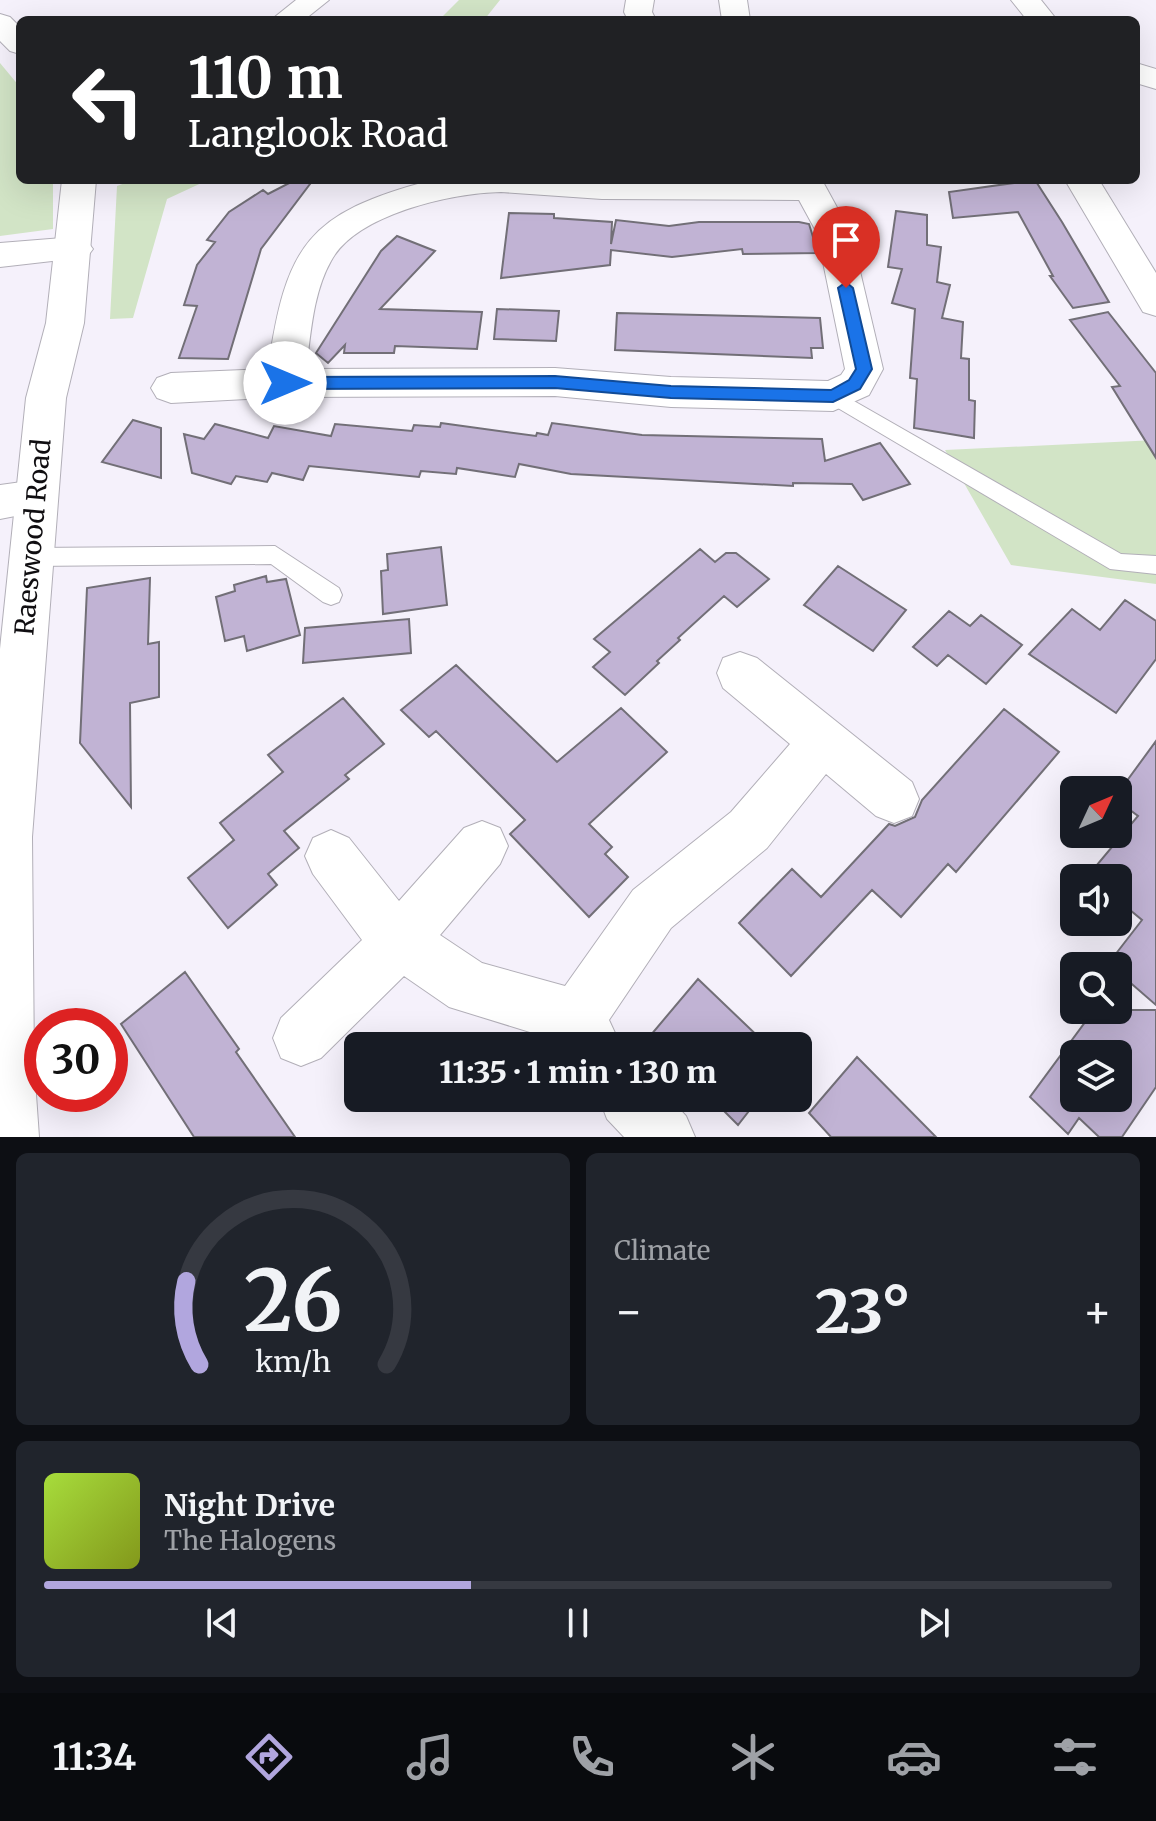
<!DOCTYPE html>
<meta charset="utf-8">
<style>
body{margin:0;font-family:Merriweather,serif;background:#20242c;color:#f1f3f6;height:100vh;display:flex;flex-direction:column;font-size:30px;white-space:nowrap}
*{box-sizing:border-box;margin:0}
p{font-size:26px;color:#9ea1a6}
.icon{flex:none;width:44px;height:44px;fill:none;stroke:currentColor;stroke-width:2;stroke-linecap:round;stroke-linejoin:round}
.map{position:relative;height:1137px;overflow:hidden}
.drawer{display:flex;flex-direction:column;gap:16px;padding:16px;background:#0d0f14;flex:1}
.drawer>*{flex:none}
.banner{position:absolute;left:16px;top:16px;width:1124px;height:168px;border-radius:12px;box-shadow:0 8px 32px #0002;background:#202124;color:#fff;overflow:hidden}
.needle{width:52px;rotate:46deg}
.buttons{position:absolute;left:1060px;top:776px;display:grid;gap:16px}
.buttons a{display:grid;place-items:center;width:72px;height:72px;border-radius:12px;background:#171b24;box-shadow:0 8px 32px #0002;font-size:40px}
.speed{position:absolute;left:24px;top:1008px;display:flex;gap:16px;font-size:40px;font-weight:700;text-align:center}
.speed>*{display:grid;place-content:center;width:104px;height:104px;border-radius:50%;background:#171b24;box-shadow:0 8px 32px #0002;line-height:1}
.speed .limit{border:12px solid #d22;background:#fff;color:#111}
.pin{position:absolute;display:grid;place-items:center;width:68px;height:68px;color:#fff;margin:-82px -34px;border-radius:50% 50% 50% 0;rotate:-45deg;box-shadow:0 0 8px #0007}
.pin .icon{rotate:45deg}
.me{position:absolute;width:88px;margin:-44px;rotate:90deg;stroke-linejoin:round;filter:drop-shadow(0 0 6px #0008)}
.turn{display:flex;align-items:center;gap:28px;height:168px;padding:0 40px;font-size:36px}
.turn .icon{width:104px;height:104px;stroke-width:2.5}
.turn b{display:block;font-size:56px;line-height:68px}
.big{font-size:60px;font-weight:800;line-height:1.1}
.drawer .tile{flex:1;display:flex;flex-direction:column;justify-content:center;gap:12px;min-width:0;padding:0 28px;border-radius:12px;background:#20242c}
.drawer .dial{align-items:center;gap:0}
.dial svg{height:208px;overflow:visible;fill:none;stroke:#363941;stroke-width:7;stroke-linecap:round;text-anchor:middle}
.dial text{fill:#f1f3f6;stroke:none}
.song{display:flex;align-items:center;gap:24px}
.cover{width:96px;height:96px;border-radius:12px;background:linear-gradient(135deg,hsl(80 70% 55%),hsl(70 70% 35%))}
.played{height:8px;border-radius:4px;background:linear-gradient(90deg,#b1a6de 40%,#363941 40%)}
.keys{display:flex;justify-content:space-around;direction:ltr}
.heat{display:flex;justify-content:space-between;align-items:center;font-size:44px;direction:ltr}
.drawer .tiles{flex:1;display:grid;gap:16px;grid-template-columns:1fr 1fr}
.tile:last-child{grid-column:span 2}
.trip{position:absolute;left:344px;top:1032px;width:468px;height:80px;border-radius:12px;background:#171b24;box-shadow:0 8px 32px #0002;font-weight:800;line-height:80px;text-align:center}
.menu{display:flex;height:128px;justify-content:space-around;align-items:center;background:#090b0e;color:#9ea1a6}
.menu .icon{width:56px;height:56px}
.menu .selected{color:#b1a6de}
.menu b{font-size:36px;color:#f1f3f6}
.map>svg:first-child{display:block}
.green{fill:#d2e4c6}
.building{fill:#c1b3d4;stroke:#726f77;stroke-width:2;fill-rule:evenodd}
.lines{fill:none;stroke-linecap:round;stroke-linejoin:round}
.service-casing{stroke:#b2afb8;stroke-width:2}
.minor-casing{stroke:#b2afb8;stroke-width:2}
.tertiary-casing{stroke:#b2afb8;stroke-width:2}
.service{fill:#fff;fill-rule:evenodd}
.minor{fill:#fff;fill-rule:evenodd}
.tertiary{fill:#fff;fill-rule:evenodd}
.route{fill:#1a73e8;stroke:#114b97;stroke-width:2}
.labels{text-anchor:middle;stroke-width:7;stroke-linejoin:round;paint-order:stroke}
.street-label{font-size:26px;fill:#100e11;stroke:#fff}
</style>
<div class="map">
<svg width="1156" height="1137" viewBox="0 0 1156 1137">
<rect width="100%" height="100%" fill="#f5f1fb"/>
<!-- green -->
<path class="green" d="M459 0H500L484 20H439Z
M0 63 20 87V180H53V229L0 236Z
M133 180H208L167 199 133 318 110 319 117 186Z
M1156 440V584L1011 565 945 450Z"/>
<!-- building -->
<path class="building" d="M295 180H313L261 249 228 359 179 358 197 306 184 305 197 265 215 242 207 240 229 212 263 190 268 194Z
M1035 180 1062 222 1109 302 1073 308 1050 276H1053L1018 212 953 218 949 192Z
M896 211 927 215V245L941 247 937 282 950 285 942 318 963 322 961 358 969 359V400L975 401 974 438 914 428 917 379 910 378 915 309 892 303 902 269 888 267Z
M509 213 554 214V218L612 222 611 244 616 220 669 226 699 222H799L809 224 818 253 743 254 742 249 672 257 611 250 610 265 501 278Z
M397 236 435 251 380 309 482 312 477 349 395 346 394 353H344L345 345 328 363 316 353 381 251Z
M497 309 559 311 556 341 494 339Z
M1108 312 1156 373V458L1112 387 1120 386 1070 320Z
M617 313 820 318 823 348H811L812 358 615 350Z
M133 420 161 428V478L102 462Z
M441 423 536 436 537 433 548 435 552 423 642 435 822 439 825 461 880 443 910 484 863 500 852 484 793 483V486L571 474 519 464 515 477 457 468 456 474 421 471 419 477 309 466 303 480 272 473 267 482 236 476 231 484 192 473 184 434 204 439 215 424 268 438 274 426 331 436 335 424 412 431 414 425 440 427Z
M441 547 447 605 383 614 381 571 388 570 387 554Z
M700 549 715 562 726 553H736L769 579 737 607 724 596 678 638 680 640 657 661 659 663 625 695 593 667 610 652 594 639Z
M838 566 906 610 873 651 804 605Z
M266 576 267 582 286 579 300 635 247 651 244 636 225 641 216 597 235 591 234 585Z
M150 578 148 644 159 642V697L130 703 131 807 80 743 87 588Z
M1125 600 1156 621V659L1116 713 1029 654 1072 609 1100 630Z
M949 611 970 626 981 615 1022 645 986 684 948 655 937 666 913 647Z
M409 619 411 653 303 663 305 628Z
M456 665 557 762 621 708 667 752 589 824 612 847 605 854 628 877 589 917 510 834 525 820 436 731 429 737 401 710Z
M343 698 384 744 345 775 349 779 284 831 299 848 268 874 277 885 228 928 188 878 234 840 220 823 283 772 268 755Z
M1004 709 1059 752 956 872 948 864 901 917 872 890 791 976 739 923 792 869 821 897 889 824 895 826 915 817 922 800Z
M1156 741V1005L1118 972V966L1108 964 1142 920 1118 900V878H1086L1138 816 1118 801V793Z
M185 972 239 1049 236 1052 295 1137H194L121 1024Z
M698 979 768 1046H659L650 1036Z
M1094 1010H1156V1087L1122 1137H1099L1079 1118 1068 1134 1030 1097ZM1074 1054H1118V1098H1074Z
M857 1057 936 1137H831L809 1113Z
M711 1098H759L738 1125Z"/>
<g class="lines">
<defs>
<path id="service" d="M833 389 1121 554 1156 556V574L1110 569 826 401 823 396 826 391Z
M275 546 339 588 342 595 339 602 331 605 323 602 271 564 30 566 22 563 19 557 22 551 30 548Z"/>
<path id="minor" d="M296 0H329L304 20H271Z
M626 0H654L652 12 656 20H628L624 12Z
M719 0H747L750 20H722Z
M1011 0H1041L1057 20H1027Z
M1136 63 1156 69V89L1136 83Z
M432 180H822L851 233 883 369 869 395 833 411 671 407 555 396 285 397 171 403 157 398 151 388 157 378 171 373 268 369C286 245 307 213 432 180ZM501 192 602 199 799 200 817 233 845 369 841 375 828 381 671 377 555 368 306 369C311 333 313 293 331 261 356 214 452 193 501 192Z
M1065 180H1099L1156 273V316L1143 312Z
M75 237 87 241 93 249 87 257 0 267V243Z
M36 480 51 485 57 497 51 509 0 519V485Z
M740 652 757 658 912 782 919 799 912 816 894 823 876 816 826 774 767 848 671 928 609 1020 621 1046H561L559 1041 449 1007 404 976 321 1058 301 1066 281 1058 273 1038 281 1018 362 940 313 874 305 856 313 838 331 830 349 838 399 901 464 828 482 821 500 828 508 846 500 864 440 935 482 963 565 986 633 890 731 812 790 744 723 688 717 673 723 658Z
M599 1098H669L686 1116 695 1137H624L607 1119Z"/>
<path id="tertiary" d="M0 14 10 17 20 27V54L10 51 0 41Z
M62 180H96L84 323 66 398 32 837 34 1066 39 1137H0V649L26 398 46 323Z"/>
</defs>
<!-- service casing -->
<use href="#service" class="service-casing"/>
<!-- minor casing -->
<use href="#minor" class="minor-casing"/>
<!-- tertiary casing -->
<use href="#tertiary" class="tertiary-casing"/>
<!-- service -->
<use href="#service" class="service"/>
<!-- minor -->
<use href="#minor" class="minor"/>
<!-- tertiary -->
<use href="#tertiary" class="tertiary"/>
</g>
<!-- route -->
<path class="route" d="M846 282 853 288 872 369 860 389 833 402 671 398 555 388 285 389 277 383 285 377 555 376 671 386 831 390 849 380 856 369 838 288Z"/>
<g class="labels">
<!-- street labels -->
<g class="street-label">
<text transform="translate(33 537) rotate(-85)" y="9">Raeswood Road</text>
</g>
</g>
</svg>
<div class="buttons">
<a><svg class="needle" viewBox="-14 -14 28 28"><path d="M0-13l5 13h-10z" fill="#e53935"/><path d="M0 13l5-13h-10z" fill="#9ea1a6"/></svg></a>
<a><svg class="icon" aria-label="sound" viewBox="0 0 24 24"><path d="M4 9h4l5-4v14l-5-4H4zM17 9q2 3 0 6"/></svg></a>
<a><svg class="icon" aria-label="search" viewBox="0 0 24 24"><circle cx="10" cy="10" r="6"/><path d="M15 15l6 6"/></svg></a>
<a><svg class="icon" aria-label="layers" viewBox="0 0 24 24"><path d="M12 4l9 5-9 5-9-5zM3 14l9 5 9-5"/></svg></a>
</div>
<div class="speed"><div class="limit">30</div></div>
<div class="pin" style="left:846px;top:288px;background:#d93025"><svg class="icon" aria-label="arrive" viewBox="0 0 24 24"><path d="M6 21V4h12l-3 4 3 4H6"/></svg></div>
<svg class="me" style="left:285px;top:383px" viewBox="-20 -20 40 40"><circle r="19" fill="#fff"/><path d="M0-13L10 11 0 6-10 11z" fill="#1a73e8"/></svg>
<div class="trip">11:35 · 1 min · 130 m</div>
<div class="banner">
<div class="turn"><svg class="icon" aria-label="left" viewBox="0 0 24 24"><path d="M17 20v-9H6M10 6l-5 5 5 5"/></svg><div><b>110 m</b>Langlook Road</div></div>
</div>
</div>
<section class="drawer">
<div class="tiles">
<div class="tile dial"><svg viewBox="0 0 100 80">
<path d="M14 69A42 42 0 1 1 86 69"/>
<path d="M14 69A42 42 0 0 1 9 37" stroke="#b1a6de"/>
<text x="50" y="56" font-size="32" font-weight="700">26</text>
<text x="50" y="72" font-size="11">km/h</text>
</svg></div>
<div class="tile"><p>Climate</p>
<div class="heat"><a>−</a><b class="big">23°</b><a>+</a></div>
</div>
<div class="tile">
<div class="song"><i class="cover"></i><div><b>Night Drive</b><p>The Halogens</p></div></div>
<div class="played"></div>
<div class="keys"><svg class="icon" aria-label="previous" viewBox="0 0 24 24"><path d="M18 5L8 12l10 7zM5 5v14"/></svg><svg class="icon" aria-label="pause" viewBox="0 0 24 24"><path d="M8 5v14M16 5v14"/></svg><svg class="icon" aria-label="next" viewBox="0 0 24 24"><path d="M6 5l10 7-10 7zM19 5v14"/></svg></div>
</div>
</div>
</section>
<nav class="menu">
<b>11:34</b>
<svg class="icon selected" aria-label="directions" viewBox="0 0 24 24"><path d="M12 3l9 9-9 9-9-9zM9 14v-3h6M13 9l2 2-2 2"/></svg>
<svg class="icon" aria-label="music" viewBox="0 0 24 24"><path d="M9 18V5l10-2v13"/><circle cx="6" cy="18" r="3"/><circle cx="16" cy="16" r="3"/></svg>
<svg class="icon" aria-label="phone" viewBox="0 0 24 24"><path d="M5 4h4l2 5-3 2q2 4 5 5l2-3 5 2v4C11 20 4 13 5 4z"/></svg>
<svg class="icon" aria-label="climate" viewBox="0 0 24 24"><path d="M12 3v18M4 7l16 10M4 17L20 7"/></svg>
<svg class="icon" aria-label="car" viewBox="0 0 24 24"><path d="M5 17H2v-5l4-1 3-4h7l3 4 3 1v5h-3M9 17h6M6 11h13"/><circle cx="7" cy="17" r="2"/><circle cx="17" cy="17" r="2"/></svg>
<svg class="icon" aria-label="filters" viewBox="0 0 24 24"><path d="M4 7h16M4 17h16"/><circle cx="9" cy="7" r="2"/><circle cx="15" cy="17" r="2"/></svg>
</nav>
